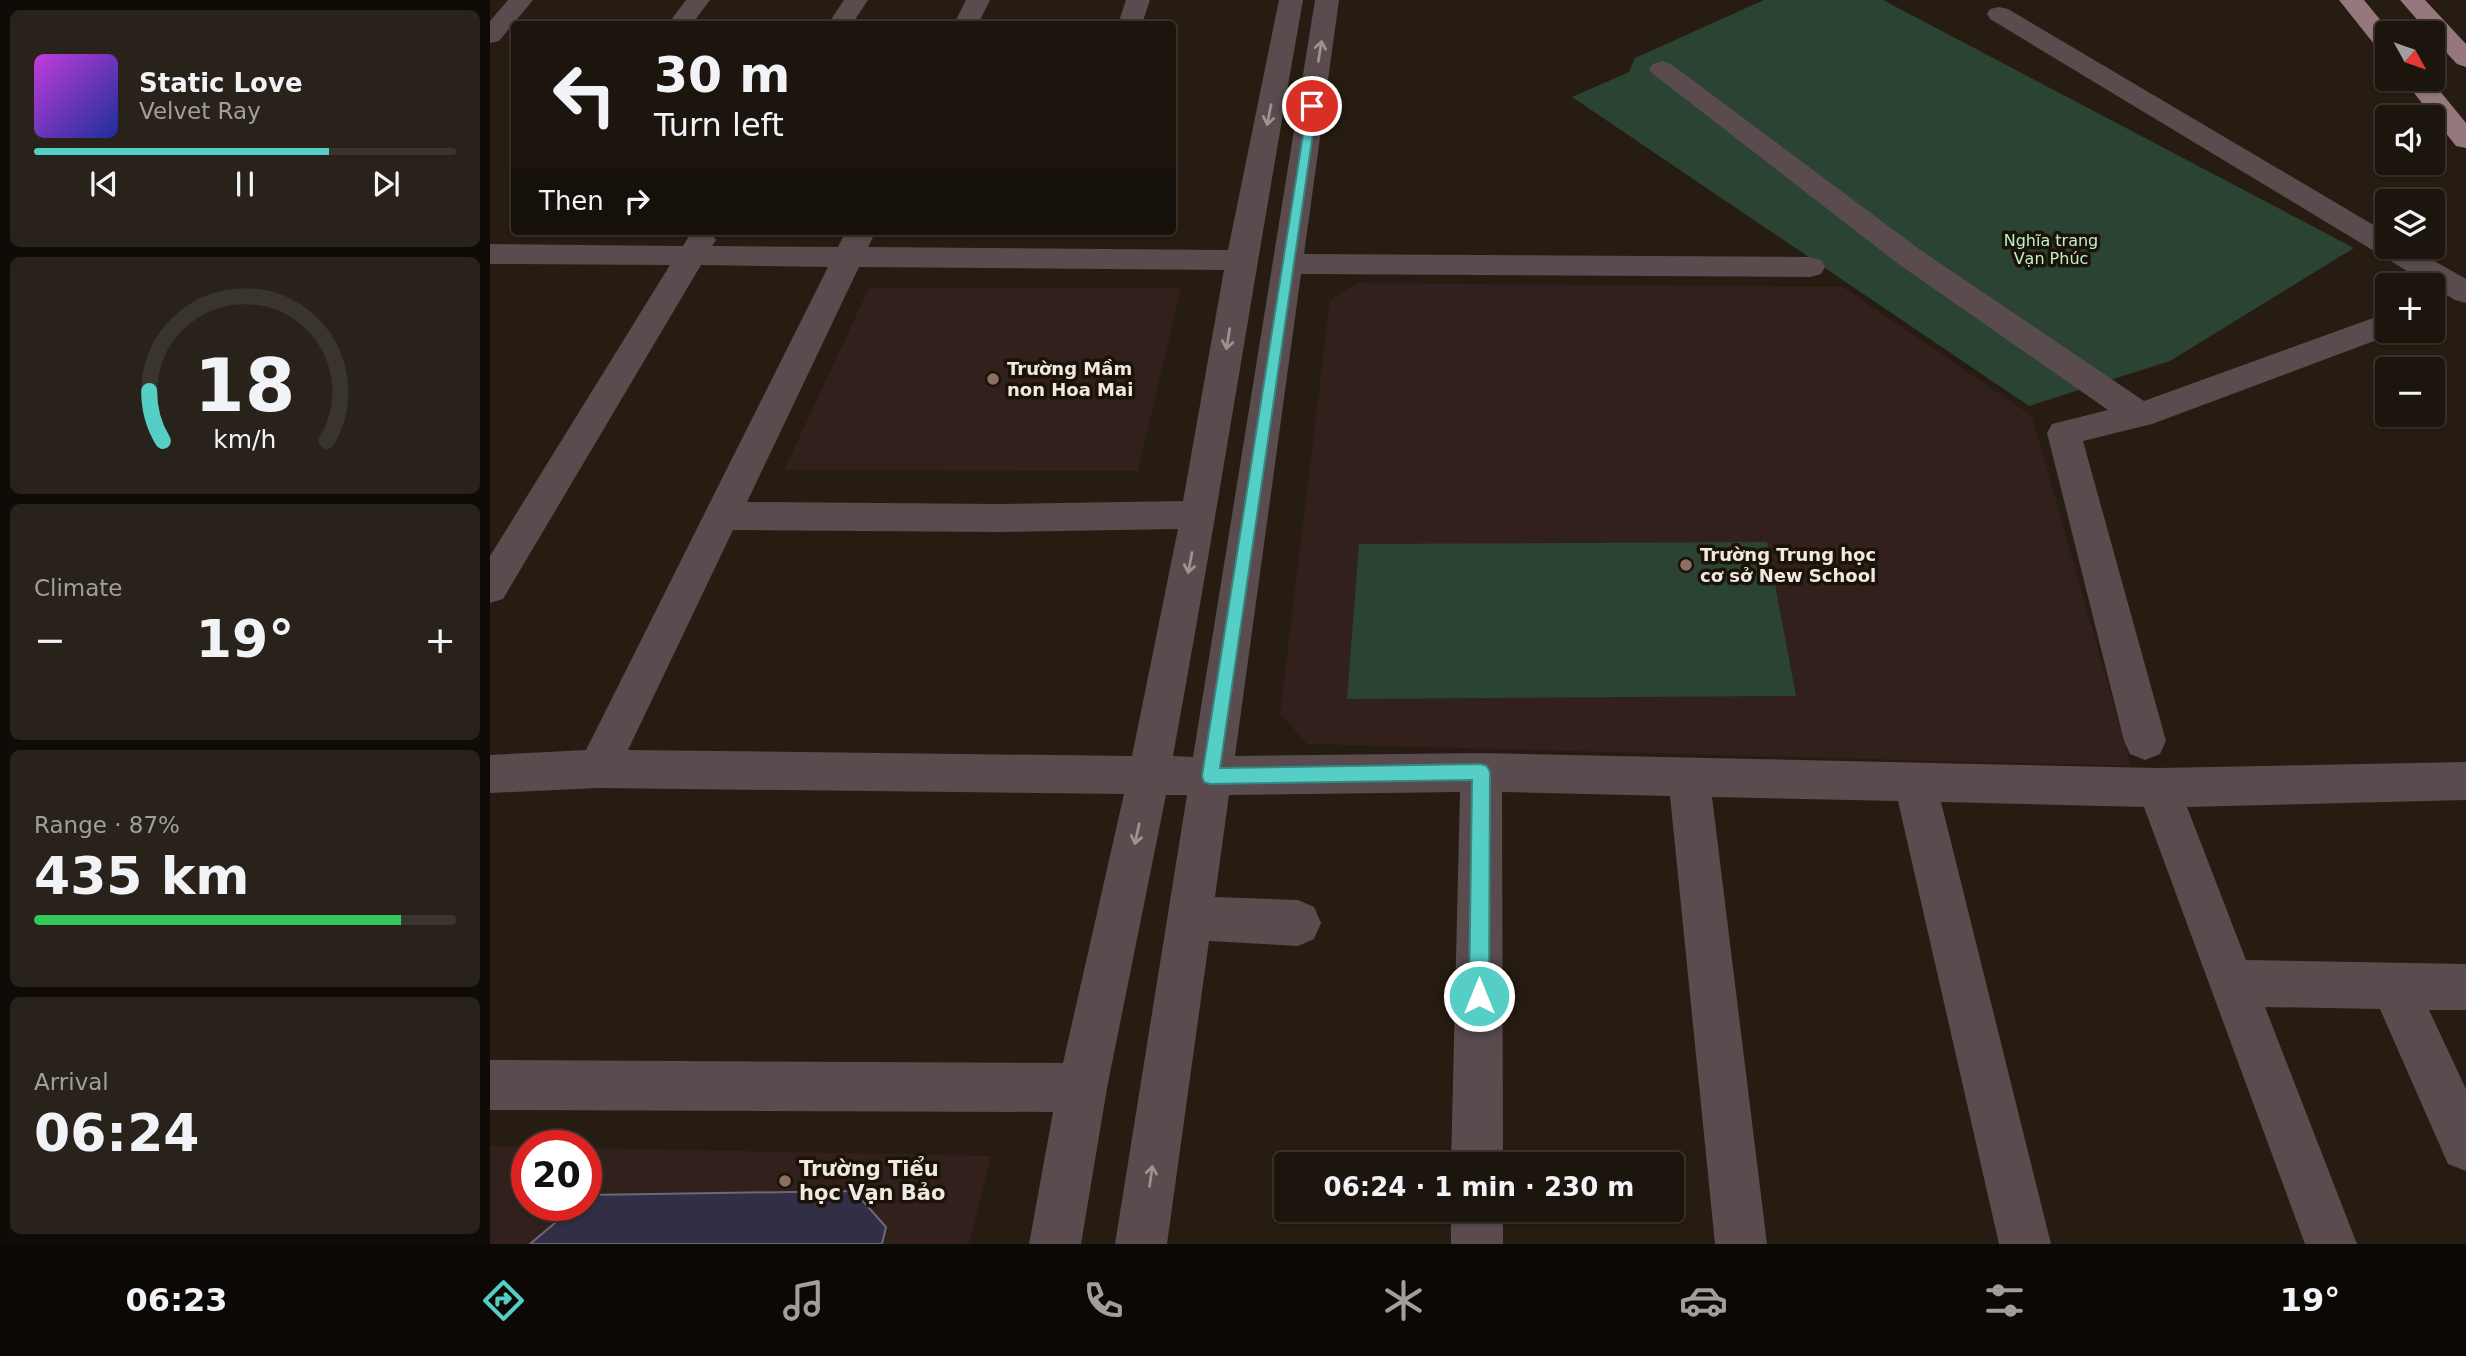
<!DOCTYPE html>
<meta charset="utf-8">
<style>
body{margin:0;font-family:"DejaVu Sans",sans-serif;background:#29221b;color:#f1f3f6;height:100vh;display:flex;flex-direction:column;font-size:26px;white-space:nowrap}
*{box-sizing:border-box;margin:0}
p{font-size:23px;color:#a09f9d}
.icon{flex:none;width:38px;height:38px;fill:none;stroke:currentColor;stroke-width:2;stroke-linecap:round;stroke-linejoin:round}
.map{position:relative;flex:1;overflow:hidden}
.sheet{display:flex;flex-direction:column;gap:10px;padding:10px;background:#0f0c07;width:490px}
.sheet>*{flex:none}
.guide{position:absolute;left:21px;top:21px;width:665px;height:214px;border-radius:7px;box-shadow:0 2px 5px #0004,0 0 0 2px #3a342e;background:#1c150d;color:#f1f3f6;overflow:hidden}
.needle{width:46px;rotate:130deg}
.tools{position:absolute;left:1885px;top:21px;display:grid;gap:14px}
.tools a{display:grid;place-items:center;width:70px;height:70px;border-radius:7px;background:#1c150d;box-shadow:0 2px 5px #0004,0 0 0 2px #3a342e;font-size:35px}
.speed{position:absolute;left:21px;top:1130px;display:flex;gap:14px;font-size:35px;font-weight:700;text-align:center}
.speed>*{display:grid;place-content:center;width:91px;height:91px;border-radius:50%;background:#1c150d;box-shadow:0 2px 5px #0004,0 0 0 2px #3a342e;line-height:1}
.speed .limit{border:10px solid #d22;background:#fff;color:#111}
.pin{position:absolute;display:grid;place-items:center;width:60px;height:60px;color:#fff;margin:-30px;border:4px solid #fff;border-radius:50%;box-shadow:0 2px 7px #0007}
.me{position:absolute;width:77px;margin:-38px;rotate:0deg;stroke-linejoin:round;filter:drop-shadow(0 0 5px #0008)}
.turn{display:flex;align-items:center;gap:24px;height:147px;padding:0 28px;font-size:32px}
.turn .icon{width:91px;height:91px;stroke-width:2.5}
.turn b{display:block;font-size:49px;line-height:60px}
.then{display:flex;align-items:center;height:66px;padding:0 28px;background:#0003;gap:14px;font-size:26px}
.big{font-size:52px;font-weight:600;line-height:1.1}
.sheet .card{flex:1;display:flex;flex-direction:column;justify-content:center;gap:10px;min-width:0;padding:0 24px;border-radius:10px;background:#29221b}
.sheet .dial{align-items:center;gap:0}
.dial svg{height:182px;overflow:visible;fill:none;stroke:#3a342e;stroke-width:7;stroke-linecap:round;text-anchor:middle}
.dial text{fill:#f1f3f6;stroke:none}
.song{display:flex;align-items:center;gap:21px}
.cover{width:84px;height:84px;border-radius:10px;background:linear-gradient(135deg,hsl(290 70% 55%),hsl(230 70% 35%))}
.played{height:7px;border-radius:4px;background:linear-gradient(90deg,#55cec5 70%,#3a342e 70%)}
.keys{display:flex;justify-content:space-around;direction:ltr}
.heat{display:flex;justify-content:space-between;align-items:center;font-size:38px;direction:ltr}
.charge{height:10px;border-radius:5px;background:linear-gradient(90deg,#34c759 87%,#3a342e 0)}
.trip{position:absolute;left:784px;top:1152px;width:410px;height:70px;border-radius:7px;background:#1c150d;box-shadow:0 2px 5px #0004,0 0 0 2px #3a342e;font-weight:600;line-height:70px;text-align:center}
.tab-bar{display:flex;height:112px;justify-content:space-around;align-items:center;background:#0b0805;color:#a09f9d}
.tab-bar .icon{width:49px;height:49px}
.tab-bar .on{color:#55cec5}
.tab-bar b{font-size:32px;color:#f1f3f6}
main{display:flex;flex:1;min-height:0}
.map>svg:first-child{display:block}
.education{fill:#32201c}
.green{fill:#2b4332}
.building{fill:#312e45;stroke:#6b6979;stroke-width:2}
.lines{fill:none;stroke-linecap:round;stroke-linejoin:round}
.minor{fill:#594b4e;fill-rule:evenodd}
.major{fill:#94787d;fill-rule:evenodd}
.oneway{stroke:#9d9291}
.route{fill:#55cec5;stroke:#378680;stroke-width:2}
.education-dot{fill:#8d6e63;stroke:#1c1308;stroke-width:2.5}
.labels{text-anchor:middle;stroke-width:7;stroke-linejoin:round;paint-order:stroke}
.far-park-label{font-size:16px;fill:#bef1cc;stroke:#1c1308}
.poi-label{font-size:18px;font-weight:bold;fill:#f0e9e2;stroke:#1c1308;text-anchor:start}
.near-poi-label{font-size:21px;font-weight:bold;fill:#f0e9e2;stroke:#1c1308;text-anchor:start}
</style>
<main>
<section class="sheet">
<div class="card">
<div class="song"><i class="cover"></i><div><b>Static Love</b><p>Velvet Ray</p></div></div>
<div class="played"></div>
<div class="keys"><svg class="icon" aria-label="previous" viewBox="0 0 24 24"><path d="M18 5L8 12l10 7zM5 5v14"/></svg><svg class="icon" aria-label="pause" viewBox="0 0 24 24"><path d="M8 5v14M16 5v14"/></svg><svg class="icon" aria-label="next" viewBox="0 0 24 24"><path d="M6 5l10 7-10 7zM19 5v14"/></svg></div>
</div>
<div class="card dial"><svg viewBox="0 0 100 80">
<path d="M14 69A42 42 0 1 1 86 69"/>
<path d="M14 69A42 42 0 0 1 8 47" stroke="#55cec5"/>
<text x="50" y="56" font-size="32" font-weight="700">18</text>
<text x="50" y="72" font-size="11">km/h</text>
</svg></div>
<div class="card"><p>Climate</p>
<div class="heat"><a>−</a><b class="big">19°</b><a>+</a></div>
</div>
<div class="card"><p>Range · 87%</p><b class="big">435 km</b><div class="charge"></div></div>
<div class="card"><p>Arrival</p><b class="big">06:24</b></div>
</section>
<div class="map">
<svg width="1976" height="1244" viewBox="0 0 1976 1244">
<rect width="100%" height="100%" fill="#261c11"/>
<!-- education -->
<path class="education" d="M867 283 1353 287 1542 416 1641 766 817 744 790 714 840 300Z
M379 288H691L648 471 294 470Z
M0 1146 37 1147V1206H96V1148L501 1156 479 1244H0Z"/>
<!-- green -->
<path class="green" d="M1274 0H1393L1864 248 1680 361 1539 406 1082 97 1139 72 1145 58Z
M1277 542 1306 696 857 699 869 544Z"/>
<!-- building -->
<path class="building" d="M364 1191 396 1227 392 1244H40L85 1206H96L98 1195Z"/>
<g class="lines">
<!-- minor -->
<path class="minor" d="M18 0H43L9 41 0 43V21Z
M196 0H220L202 24H178Z
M354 0H378L362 24H338Z
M476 0H500L488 24H464Z
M636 0H660L652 24H628Z
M789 0H813C768 252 729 505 683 756L703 757 825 0H849L814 254 1320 257 1331 260 1335 267 1331 274 1320 277 811 274 745 756 991 753 1668 768 1976 762V800L1697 807 1756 960 1976 964V1010H1939L1976 1089V1171L1958 1164 1890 1009 1775 1007 1867 1244H1815L1654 807 1451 802 1561 1244H1509L1408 801 1222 797 1277 1244H1225L1180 796 1012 792 1013 1164H961L970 792 739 795 725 897 808 900 824 907 831 923 824 939 808 946 719 941 677 1244H625L697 795H676L617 1088 591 1244H539L563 1112 0 1110V1060L573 1063 634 794 108 788 0 793V755L96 750 338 267 211 265 13 599 0 603V556L180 265 0 264V244L193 246 201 233 209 231 221 233 226 240 222 246 348 247 356 231H386L378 247 738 250ZM369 267 734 270 693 501 507 504 257 502ZM688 529 642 756 138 750 243 530 507 532Z
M1509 7 1518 9 1897 233V247H1920L1976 279V303L1965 300 1500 19 1497 14 1500 9Z
M1172 61 1181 64 1429 249 1654 401 1897 313V331L1908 332 1662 424 1593 441 1676 741 1670 754 1655 760 1640 754 1634 741 1557 433 1562 424 1618 410 1407 263 1163 74 1159 69 1163 64Z
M961 1209H1013V1244H961Z"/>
<!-- major -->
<path class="major" d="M1849 0H1874L1901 33H1897V52L1888 49Z
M1910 0H1935L1976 44V67L1967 64 1942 37V33H1939Z
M1913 79H1940L1976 123V148L1966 146Z"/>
</g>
<!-- one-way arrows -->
<defs><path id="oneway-shaft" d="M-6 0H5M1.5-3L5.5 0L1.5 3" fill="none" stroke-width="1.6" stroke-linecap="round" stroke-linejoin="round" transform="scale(1.75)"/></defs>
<g class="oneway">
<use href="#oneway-shaft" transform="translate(830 51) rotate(-81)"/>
<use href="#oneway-shaft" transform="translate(779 115) rotate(101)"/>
<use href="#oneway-shaft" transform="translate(738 339) rotate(99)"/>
<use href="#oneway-shaft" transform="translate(700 563) rotate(101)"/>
<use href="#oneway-shaft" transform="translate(647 834) rotate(102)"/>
<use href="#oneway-shaft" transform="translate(661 1176) rotate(-82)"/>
</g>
<!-- route -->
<path class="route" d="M818 103 827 106 730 768 991 764 997 766 1000 772 999 996 996 1003 989 1006 982 1003 979 996 982 780 720 784 714 782 712 776Z"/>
<!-- markers -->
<g class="education-dot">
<circle cx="503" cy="379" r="7"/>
<circle cx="1196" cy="565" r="7"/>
<circle cx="295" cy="1181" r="7"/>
</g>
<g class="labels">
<!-- far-park labels -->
<g class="far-park-label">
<text x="1561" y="246">Nghĩa trang<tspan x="1561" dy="18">Vạn Phúc</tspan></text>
</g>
<!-- poi labels -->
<g class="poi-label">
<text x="517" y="375">Trường Mầm<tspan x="517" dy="21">non Hoa Mai</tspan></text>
<text x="1210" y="561">Trường Trung học<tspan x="1210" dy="21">cơ sở New School</tspan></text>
</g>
<!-- near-poi labels -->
<g class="near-poi-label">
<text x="309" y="1176">Trường Tiểu<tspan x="309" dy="24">học Vạn Bảo</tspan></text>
</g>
</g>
</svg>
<div class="tools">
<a><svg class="needle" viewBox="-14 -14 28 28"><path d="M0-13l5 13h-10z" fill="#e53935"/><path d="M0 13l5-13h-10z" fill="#a09f9d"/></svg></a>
<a><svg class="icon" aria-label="sound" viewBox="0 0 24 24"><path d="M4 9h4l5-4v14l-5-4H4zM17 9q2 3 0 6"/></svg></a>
<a><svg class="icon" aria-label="layers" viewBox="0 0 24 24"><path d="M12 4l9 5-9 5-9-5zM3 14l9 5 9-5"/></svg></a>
<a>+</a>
<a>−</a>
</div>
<div class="speed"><div class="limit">20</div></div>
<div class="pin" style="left:822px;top:106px;background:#d93025"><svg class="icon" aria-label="arrive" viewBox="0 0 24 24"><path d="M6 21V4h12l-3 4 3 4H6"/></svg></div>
<svg class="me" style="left:989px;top:996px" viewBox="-20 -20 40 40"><circle r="17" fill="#55cec5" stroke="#fff" stroke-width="3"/><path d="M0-11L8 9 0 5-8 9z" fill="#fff"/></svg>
<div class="trip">06:24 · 1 min · 230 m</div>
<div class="guide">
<div class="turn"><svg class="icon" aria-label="left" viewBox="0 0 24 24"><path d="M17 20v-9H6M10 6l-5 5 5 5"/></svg><div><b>30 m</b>Turn left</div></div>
<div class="then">Then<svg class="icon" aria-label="right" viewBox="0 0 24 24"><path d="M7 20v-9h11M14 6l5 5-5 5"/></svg></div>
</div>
</div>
</main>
<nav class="tab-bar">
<b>06:23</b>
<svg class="icon on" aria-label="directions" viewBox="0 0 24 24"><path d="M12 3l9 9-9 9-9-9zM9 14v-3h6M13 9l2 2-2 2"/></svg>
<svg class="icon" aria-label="music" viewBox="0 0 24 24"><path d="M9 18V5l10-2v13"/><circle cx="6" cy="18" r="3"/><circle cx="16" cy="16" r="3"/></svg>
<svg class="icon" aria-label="phone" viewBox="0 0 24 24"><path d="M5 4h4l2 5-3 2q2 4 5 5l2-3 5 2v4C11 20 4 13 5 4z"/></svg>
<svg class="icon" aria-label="climate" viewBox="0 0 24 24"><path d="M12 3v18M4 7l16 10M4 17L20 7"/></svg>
<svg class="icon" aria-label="car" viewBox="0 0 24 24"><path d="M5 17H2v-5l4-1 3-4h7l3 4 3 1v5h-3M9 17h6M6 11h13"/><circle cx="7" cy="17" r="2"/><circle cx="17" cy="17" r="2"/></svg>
<svg class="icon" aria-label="filters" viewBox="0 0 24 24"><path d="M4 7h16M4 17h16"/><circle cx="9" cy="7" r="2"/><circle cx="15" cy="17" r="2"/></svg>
<b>19°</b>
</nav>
